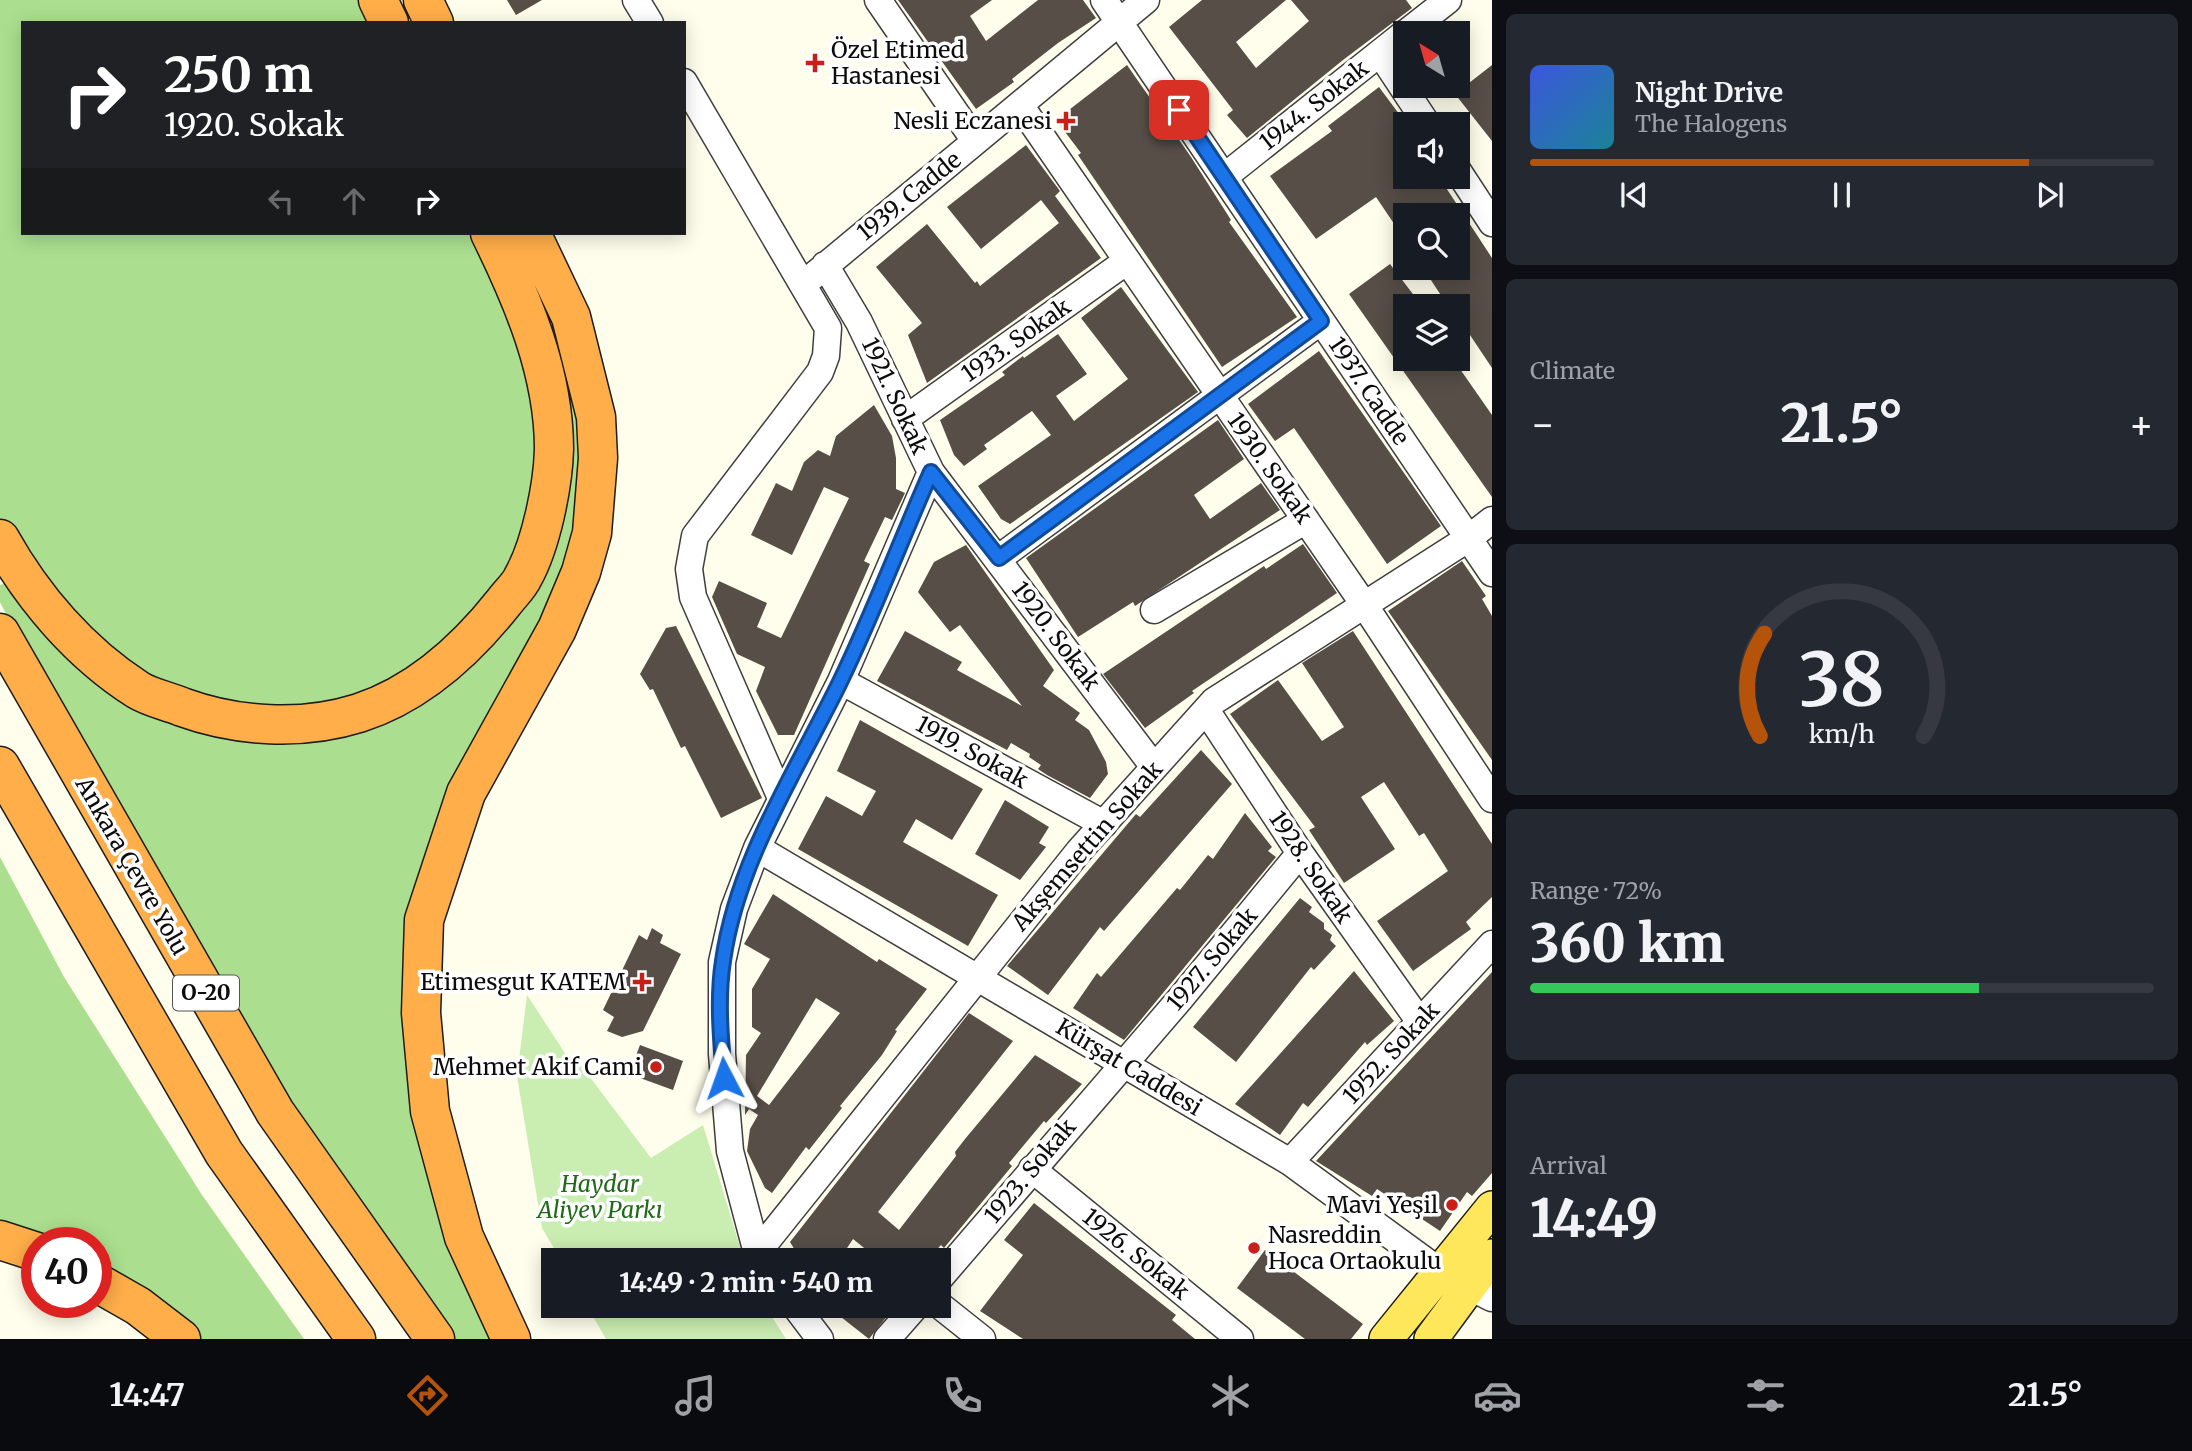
<!DOCTYPE html>
<meta charset="utf-8">
<style>
body{margin:0;font-family:Merriweather,serif;background:#242831;color:#f1f3f6;height:100vh;display:flex;flex-direction:column;font-size:26px;white-space:nowrap}
*{box-sizing:border-box;margin:0}
p{font-size:23px;color:#9ea1a6}
.icon{flex:none;width:38px;height:38px;fill:none;stroke:currentColor;stroke-width:2;stroke-linecap:round;stroke-linejoin:round}
.map{position:relative;flex:1;overflow:hidden}
.sheet{display:flex;flex-direction:column;gap:14px;padding:14px;background:#0d0f14;width:700px}
.sheet>*{flex:none}
.guide{position:absolute;left:21px;top:21px;width:665px;height:214px;border-radius:0px;box-shadow:0 4px 18px #0003;background:#202124;color:#fff;overflow:hidden}
.needle{width:46px;rotate:323deg}
.tools{position:absolute;left:1393px;top:21px;display:grid;gap:14px}
.tools a{display:grid;place-items:center;width:77px;height:77px;border-radius:0px;background:#171b24;box-shadow:0 4px 18px #0003;font-size:35px}
.speed{position:absolute;left:21px;top:1227px;display:flex;gap:14px;font-size:35px;font-weight:700;text-align:center}
.speed>*{display:grid;place-content:center;width:91px;height:91px;border-radius:50%;background:#171b24;box-shadow:0 4px 18px #0003;line-height:1}
.speed .limit{border:10px solid #d22;background:#fff;color:#111}
.pin{position:absolute;display:grid;place-items:center;width:60px;height:60px;color:#fff;margin:-30px;border-radius:14px;box-shadow:0 4px 10px #0006}
.me{position:absolute;width:77px;margin:-38px;rotate:356deg;stroke-linejoin:round;filter:drop-shadow(0 0 5px #0008)}
.turn{display:flex;align-items:center;gap:24px;height:147px;padding:0 28px;font-size:32px}
.turn .icon{width:91px;height:91px;stroke-width:2.5}
.turn b{display:block;font-size:49px;line-height:60px}
.lanes{display:flex;align-items:center;height:66px;padding:0 28px;background:#0003;justify-content:center;gap:35px;direction:ltr}
.lanes .off{opacity:.35}
.big{font-size:52px;font-weight:800;line-height:1.1}
.sheet .tile{flex:1;display:flex;flex-direction:column;justify-content:center;gap:10px;min-width:0;padding:0 24px;border-radius:10px;background:#242831}
.sheet .dial{align-items:center;gap:0}
.dial svg{height:182px;overflow:visible;fill:none;stroke:#363941;stroke-width:7;stroke-linecap:round;text-anchor:middle}
.dial text{fill:#f1f3f6;stroke:none}
.song{display:flex;align-items:center;gap:21px}
.cover{width:84px;height:84px;border-radius:10px;background:linear-gradient(135deg,hsl(230 70% 55%),hsl(190 70% 35%))}
.played{height:7px;border-radius:4px;background:linear-gradient(90deg,#b45309 80%,#363941 80%)}
.keys{display:flex;justify-content:space-around;direction:ltr}
.heat{display:flex;justify-content:space-between;align-items:center;font-size:38px;direction:ltr}
.charge{height:10px;border-radius:5px;background:linear-gradient(90deg,#34c759 72%,#363941 0)}
.trip{position:absolute;left:541px;top:1248px;width:410px;height:70px;border-radius:0px;background:#171b24;box-shadow:0 4px 18px #0003;font-weight:800;line-height:70px;text-align:center}
.menu{display:flex;height:112px;justify-content:space-around;align-items:center;background:#090b0e;color:#9ea1a6}
.menu .icon{width:49px;height:49px}
.menu .current{color:#b45309}
.menu b{font-size:32px;color:#f1f3f6}
main{display:flex;flex:1;min-height:0}
.map>svg:first-child{display:block}
.green{fill:#caedb1}
.forest{fill:#abdf8f}
.building{fill:#564e47;fill-rule:evenodd}
.lines{fill:none;stroke-linecap:round;stroke-linejoin:round}
.minor-casing{stroke:#3f3f3f;stroke-width:29}
.major-casing{stroke:#1d1d1d;stroke-width:36}
.highway-casing{stroke:#1d1d1d;stroke-width:41}
.minor{stroke:#fff;stroke-width:26}
.major{stroke:#ffe75b;stroke-width:33}
.highway{stroke:#ffae49;stroke-width:38}
.route-casing{stroke:#114b97;stroke-width:18}
.route{stroke:#1a73e8;stroke-width:12}
.poi-dot{fill:#c82018;stroke:#fff;stroke-width:2.5}
.labels{text-anchor:middle;stroke-width:7;stroke-linejoin:round;paint-order:stroke}
.shield{fill:#fff;stroke:#555;stroke-width:2}
.shield-label{font-size:21px;font-weight:bold;fill:#0c0c0c}
.poi-label{font-size:23px;fill:#0c0c0c;stroke:#fff;text-anchor:end}
.street-label{font-size:23px;fill:#0c0c0c;stroke:#fff}
.park-label{font-size:23px;font-style:italic;fill:#206917;stroke:#fff}
</style>
<main>
<div class="map">
<svg width="1492" height="1339" viewBox="0 0 1492 1339">
<rect width="100%" height="100%" fill="#fffdeb"/>
<!-- green -->
<path class="green" d="M527 995 574 1067 580 1064 651 1158 703 1125 744 1260H561L542 1228 517 1076Z
M587 1306H765L786 1339H606Z"/>
<!-- forest -->
<path class="forest" d="M0 0H369L380 23H23V233H477L532 387 539 450 527 524 507 568 444 646 400 678 340 700 300 709H222L131 679 0 525Z
M495 233H521L562 326 586 457 583 536 410 966 502 1339H449L340 1186 53 707 0 602V585L9 582 65 650 292 731 484 645 557 452Z
M0 857 64 977 202 1195 304 1339H196L96 1269V1242H45L0 1223Z"/>
<!-- building -->
<path class="building" d="M507 0H542L516 15Z
M898 0H992L970 16 986 41 1038 0H1083L1096 18 1058 43 1012 79 1014 82 976 109Z
M1202 0H1286L1236 42 1256 68 1309 21 1291 0H1406L1412 8 1343 60 1247 138 1227 115 1233 110 1169 27Z
M1127 65 1191 157 1231 220 1229 222 1297 317 1222 367 1078 155 1081 153 1056 120Z
M1492 65V141L1455 94Z
M1379 87 1405 122V177H1439L1492 258V368L1458 317V306H1448L1423 268H1458V215H1405V240L1376 197 1316 239 1270 176 1332 131 1328 126Z
M1026 145 1060 191 1055 196 1101 258 927 383 908 335 922 323 876 267 927 224 975 283 977 281 980 286 1059 223 1041 200 981 249 947 207Z
M1390 264 1422 306H1405V359H1453L1492 415V497L1349 294Z
M1121 287 1198 392 1010 524 1001 519 978 486 1051 435 1032 411 984 445 987 449 964 466 954 455 940 420 1005 375 1002 372 1023 356 1024 358 1058 334 1087 374 1056 396 1074 421 1128 379 1081 318Z
M1319 351 1441 526 1387 564 1294 428 1275 441 1248 404Z
M874 405 892 436 896 458V489L905 493 892 520 885 517 864 561 870 564 794 735H778L756 691 765 667 737 654 712 597 719 581 767 603 757 627 781 638 849 498 824 487 792 555 751 535 776 483 792 491 804 462 818 450 830 456 836 436Z
M1218 420 1244 459 1194 495 1210 519 1261 483 1280 510 1135 606 1133 602 1078 637 1026 558Z
M1303 544 1337 593 1192 691 1194 693 1145 728 1103 674 1264 566 1266 569Z
M966 545 1054 670 1043 686 1080 713 1075 720 1089 730 1106 762 1108 774 1090 798 1047 775 1038 769 1041 765 1029 757 1030 754 1011 743 1007 750 877 681 905 631 962 662 957 670 1022 706 960 625 950 632 918 592 934 562Z
M1462 561 1486 596 1482 599 1492 616V760L1388 611Z
M676 626 762 798 721 818 685 746 681 748 653 689 650 690 640 674 666 628Z
M1353 631 1492 844V897L1466 922 1471 929 1413 971 1377 921 1448 871 1424 833 1419 836 1384 782 1361 797 1395 849 1344 883 1309 830 1315 827 1230 714 1278 680 1322 741 1344 727 1302 663Z
M860 720 983 789 952 840 916 819 903 842 998 895 968 946 798 849 826 796 862 816 876 791 837 771Z
M1201 750 1232 784 1104 931 1100 927 1048 995 1007 966 1136 814 1140 817Z
M1005 800 1049 827 1039 843 1046 847 1020 880 975 854Z
M1245 813 1272 847 1268 851 1276 857 1124 1040 1073 1008 1097 973 1101 977 1177 888 1180 890 1208 855 1213 859Z
M773 894 877 962 879 959 927 989 895 1030 897 1031 882 1055 840 1106 842 1108 809 1150 806 1147 772 1193 765 1188 747 1151 750 1129 758 1115 749 1109 745 1115 746 1055 761 1033 752 1027V989L770 959 744 944ZM816 998 840 1013 769 1105 757 1096Z
M1300 898 1312 907 1309 912 1324 923V929L1332 935 1330 940 1336 946 1314 970 1311 967 1236 1062 1193 1027Z
M652 928 663 935 660 943 681 954 643 1031 622 1037 607 1031 614 1017 603 1010 639 935 647 940Z
M1354 971 1394 1021 1367 1045 1365 1042 1308 1107 1303 1103 1280 1135 1235 1104Z
M1492 972V1173L1472 1196 1467 1192 1440 1231 1377 1189 1372 1196 1316 1161Z
M969 1013 1013 1041 878 1212 899 1230 956 1156 955 1152 965 1139 1035 1055 1082 1084 1046 1123 1044 1121 1009 1163 1012 1166 944 1248 941 1245 927 1260H879L853 1239 839 1260H801L790 1242Z
M640 1045 683 1061 673 1090 629 1074Z
M1034 1203 1176 1315 1172 1320 1195 1339H1023L980 1311 1023 1255 1004 1240Z
M1265 1250 1363 1324 1351 1339H1305L1237 1288Z
M827 1306H895L869 1339Z"/>
<g class="lines">
<defs>
<path id="minor" d="M636 0 650 23
M878 0 975 141
M1104 0 1492 573
M1406 33 1448 0
M1380 53 1427 124
M684 82 828 328 826 356 820 372 695 536 689 569 693 597 781 798
M1020 105 1365 606 1492 799
M1458 171 1492 223
M1224 177 1405 33
M825 265 859 322 931 472 1154 767
M812 277 1146 0
M905 419 1127 261
M999 558 1321 321
M1154 610 1306 520
M841 681 1104 824
M1206 710 1300 853 1420 1022
M757 848 1290 1162 1442 1273 1492 1298
M1290 1162 1492 944
M1032 1169 1240 1339
M757 1253 1079 851 1214 701 1469 538 1492 520
M763 1260 757 1253 730 1151 722 1054V962L734 909 757 848 841 681 931 472
M938 1280 1180 999 1300 853
M938 1304 982 1339
M795 1306 820 1339
M887 1339 916 1306"/>
<path id="major" d="M1386 1339 1492 1208
M1431 1339 1492 1256"/>
<path id="highway" d="M378 0 389 23
M423 0 434 23
M0 539C33 598 80 653 138 690 151 698 168 701 182 707 237 727 302 731 359 713 418 694 466 650 504 602 510 594 519 586 523 577 541 545 553 486 554 449 554 373 523 300 490 233
M0 633 275 1112 435 1339
M0 766 224 1153 356 1339
M0 1240 37 1252
M96 1282 138 1306 181 1339
M511 1339 464 1237 430 1111 421 1013 424 920 466 793 557 629 581 572 592 533 598 458 596 417 571 317 531 233"/>
</defs>
<!-- minor casing -->
<use href="#minor" class="minor-casing"/>
<!-- major casing -->
<use href="#major" class="major-casing"/>
<!-- highway casing -->
<use href="#highway" class="highway-casing"/>
<!-- minor -->
<use href="#minor" class="minor"/>
<!-- major -->
<use href="#major" class="major"/>
<!-- highway -->
<use href="#highway" class="highway"/>
</g>
<g class="lines">
<defs>
<path id="route" d="M724 1078C721 1040 717 999 723 961 737 861 796 772 840 682 873 614 900 542 931 472L999 558 1321 321 1179 110"/>
</defs>
<!-- route casing -->
<use href="#route" class="route-casing"/>
<!-- route -->
<use href="#route" class="route"/>
</g>
<!-- markers -->
<g class="poi-dot">
<path d="M811.5 52.5h7v7h7v7h-7v7h-7v-7h-7v-7h7z"/>
<path d="M1062.5 110.5h7v7h7v7h-7v7h-7v-7h-7v-7h7z"/>
<path d="M638.5 971.5h7v7h7v7h-7v7h-7v-7h-7v-7h7z"/>
<circle cx="656" cy="1067" r="7"/>
<circle cx="1452" cy="1205" r="7"/>
<circle cx="1254" cy="1248" r="7"/>
</g>
<g class="labels">
<!-- shield labels -->
<rect class="shield" x="173" y="975.5" width="66" height="35" rx="5"/>
<g class="shield-label">
<text x="206" y="1000">O-20</text>
</g>
<!-- poi labels -->
<g class="poi-label">
<text x="831" y="58" text-anchor="start">Özel Etimed<tspan x="831" dy="26">Hastanesi</tspan></text>
<text x="1052" y="129">Nesli Eczanesi</text>
<text x="626" y="990">Etimesgut KATEM</text>
<text x="642" y="1075">Mehmet Akif Cami</text>
<text x="1438" y="1213">Mavi Yeşil</text>
<text x="1268" y="1243" text-anchor="start">Nasreddin<tspan x="1268" dy="26">Hoca Ortaokulu</tspan></text>
</g>
<!-- street labels -->
<g class="street-label">
<text transform="translate(1314 105) rotate(-38)" y="8">1944. Sokak</text>
<text transform="translate(909 196) rotate(-39)" y="8">1939. Cadde</text>
<text transform="translate(1016 340) rotate(-35)" y="8">1933. Sokak</text>
<text transform="translate(1369 391) rotate(56)" y="8">1937. Cadde</text>
<text transform="translate(895 396) rotate(65)" y="8">1921. Sokak</text>
<text transform="translate(1270 468) rotate(55)" y="8">1930. Sokak</text>
<text transform="translate(1056 636) rotate(53)" y="8">1920. Sokak</text>
<text transform="translate(972 752) rotate(29)" y="8">1919. Sokak</text>
<text transform="translate(1087 846) rotate(-49)" y="8">Akşemsettin Sokak</text>
<text transform="translate(132 866) rotate(60)" y="8">Ankara Çevre Yolu</text>
<text transform="translate(1311 867) rotate(56)" y="8">1928. Sokak</text>
<text transform="translate(1212 959) rotate(-50)" y="8">1927. Sokak</text>
<text transform="translate(1391 1053) rotate(-47)" y="8">1952. Sokak</text>
<text transform="translate(1129 1067) rotate(31)" y="8">Kürşat Caddesi</text>
<text transform="translate(1030 1171) rotate(-50)" y="8">1923. Sokak</text>
<text transform="translate(1136 1254) rotate(39)" y="8">1926. Sokak</text>
</g>
<!-- park labels -->
<g class="park-label">
<text x="600" y="1192">Haydar<tspan x="600" dy="26">Aliyev Parkı</tspan></text>
</g>
</g>
</svg>
<div class="tools">
<a><svg class="needle" viewBox="-14 -14 28 28"><path d="M0-13l5 13h-10z" fill="#e53935"/><path d="M0 13l5-13h-10z" fill="#9ea1a6"/></svg></a>
<a><svg class="icon" aria-label="sound" viewBox="0 0 24 24"><path d="M4 9h4l5-4v14l-5-4H4zM17 9q2 3 0 6"/></svg></a>
<a><svg class="icon" aria-label="search" viewBox="0 0 24 24"><circle cx="10" cy="10" r="6"/><path d="M15 15l6 6"/></svg></a>
<a><svg class="icon" aria-label="layers" viewBox="0 0 24 24"><path d="M12 4l9 5-9 5-9-5zM3 14l9 5 9-5"/></svg></a>
</div>
<div class="speed"><div class="limit">40</div></div>
<div class="pin" style="left:1179px;top:110px;background:#d93025"><svg class="icon" aria-label="arrive" viewBox="0 0 24 24"><path d="M6 21V4h12l-3 4 3 4H6"/></svg></div>
<svg class="me" style="left:724px;top:1078px" viewBox="-20 -20 40 40"><path d="M0-17L14 15 0 8-14 15z" fill="#1a73e8" stroke="#fff" stroke-width="4"/></svg>
<div class="trip">14:49 · 2 min · 540 m</div>
<div class="guide">
<div class="turn"><svg class="icon" aria-label="right" viewBox="0 0 24 24"><path d="M7 20v-9h11M14 6l5 5-5 5"/></svg><div><b>250 m</b>1920. Sokak</div></div>
<div class="lanes"><svg class="icon off" aria-label="left" viewBox="0 0 24 24"><path d="M17 20v-9H6M10 6l-5 5 5 5"/></svg><svg class="icon off" aria-label="ahead" viewBox="0 0 24 24"><path d="M12 20V5M6 11l6-6 6 6"/></svg><svg class="icon" aria-label="right" viewBox="0 0 24 24"><path d="M7 20v-9h11M14 6l5 5-5 5"/></svg></div>
</div>
</div>
<section class="sheet">
<div class="tile">
<div class="song"><i class="cover"></i><div><b>Night Drive</b><p>The Halogens</p></div></div>
<div class="played"></div>
<div class="keys"><svg class="icon" aria-label="previous" viewBox="0 0 24 24"><path d="M18 5L8 12l10 7zM5 5v14"/></svg><svg class="icon" aria-label="pause" viewBox="0 0 24 24"><path d="M8 5v14M16 5v14"/></svg><svg class="icon" aria-label="next" viewBox="0 0 24 24"><path d="M6 5l10 7-10 7zM19 5v14"/></svg></div>
</div>
<div class="tile"><p>Climate</p>
<div class="heat"><a>−</a><b class="big">21.5°</b><a>+</a></div>
</div>
<div class="tile dial"><svg viewBox="0 0 100 80">
<path d="M14 69A42 42 0 1 1 86 69"/>
<path d="M14 69A42 42 0 0 1 16 24" stroke="#b45309"/>
<text x="50" y="56" font-size="32" font-weight="700">38</text>
<text x="50" y="72" font-size="11">km/h</text>
</svg></div>
<div class="tile"><p>Range · 72%</p><b class="big">360 km</b><div class="charge"></div></div>
<div class="tile"><p>Arrival</p><b class="big">14:49</b></div>
</section>
</main>
<nav class="menu">
<b>14:47</b>
<svg class="icon current" aria-label="directions" viewBox="0 0 24 24"><path d="M12 3l9 9-9 9-9-9zM9 14v-3h6M13 9l2 2-2 2"/></svg>
<svg class="icon" aria-label="music" viewBox="0 0 24 24"><path d="M9 18V5l10-2v13"/><circle cx="6" cy="18" r="3"/><circle cx="16" cy="16" r="3"/></svg>
<svg class="icon" aria-label="phone" viewBox="0 0 24 24"><path d="M5 4h4l2 5-3 2q2 4 5 5l2-3 5 2v4C11 20 4 13 5 4z"/></svg>
<svg class="icon" aria-label="climate" viewBox="0 0 24 24"><path d="M12 3v18M4 7l16 10M4 17L20 7"/></svg>
<svg class="icon" aria-label="car" viewBox="0 0 24 24"><path d="M5 17H2v-5l4-1 3-4h7l3 4 3 1v5h-3M9 17h6M6 11h13"/><circle cx="7" cy="17" r="2"/><circle cx="17" cy="17" r="2"/></svg>
<svg class="icon" aria-label="filters" viewBox="0 0 24 24"><path d="M4 7h16M4 17h16"/><circle cx="9" cy="7" r="2"/><circle cx="15" cy="17" r="2"/></svg>
<b>21.5°</b>
</nav>
